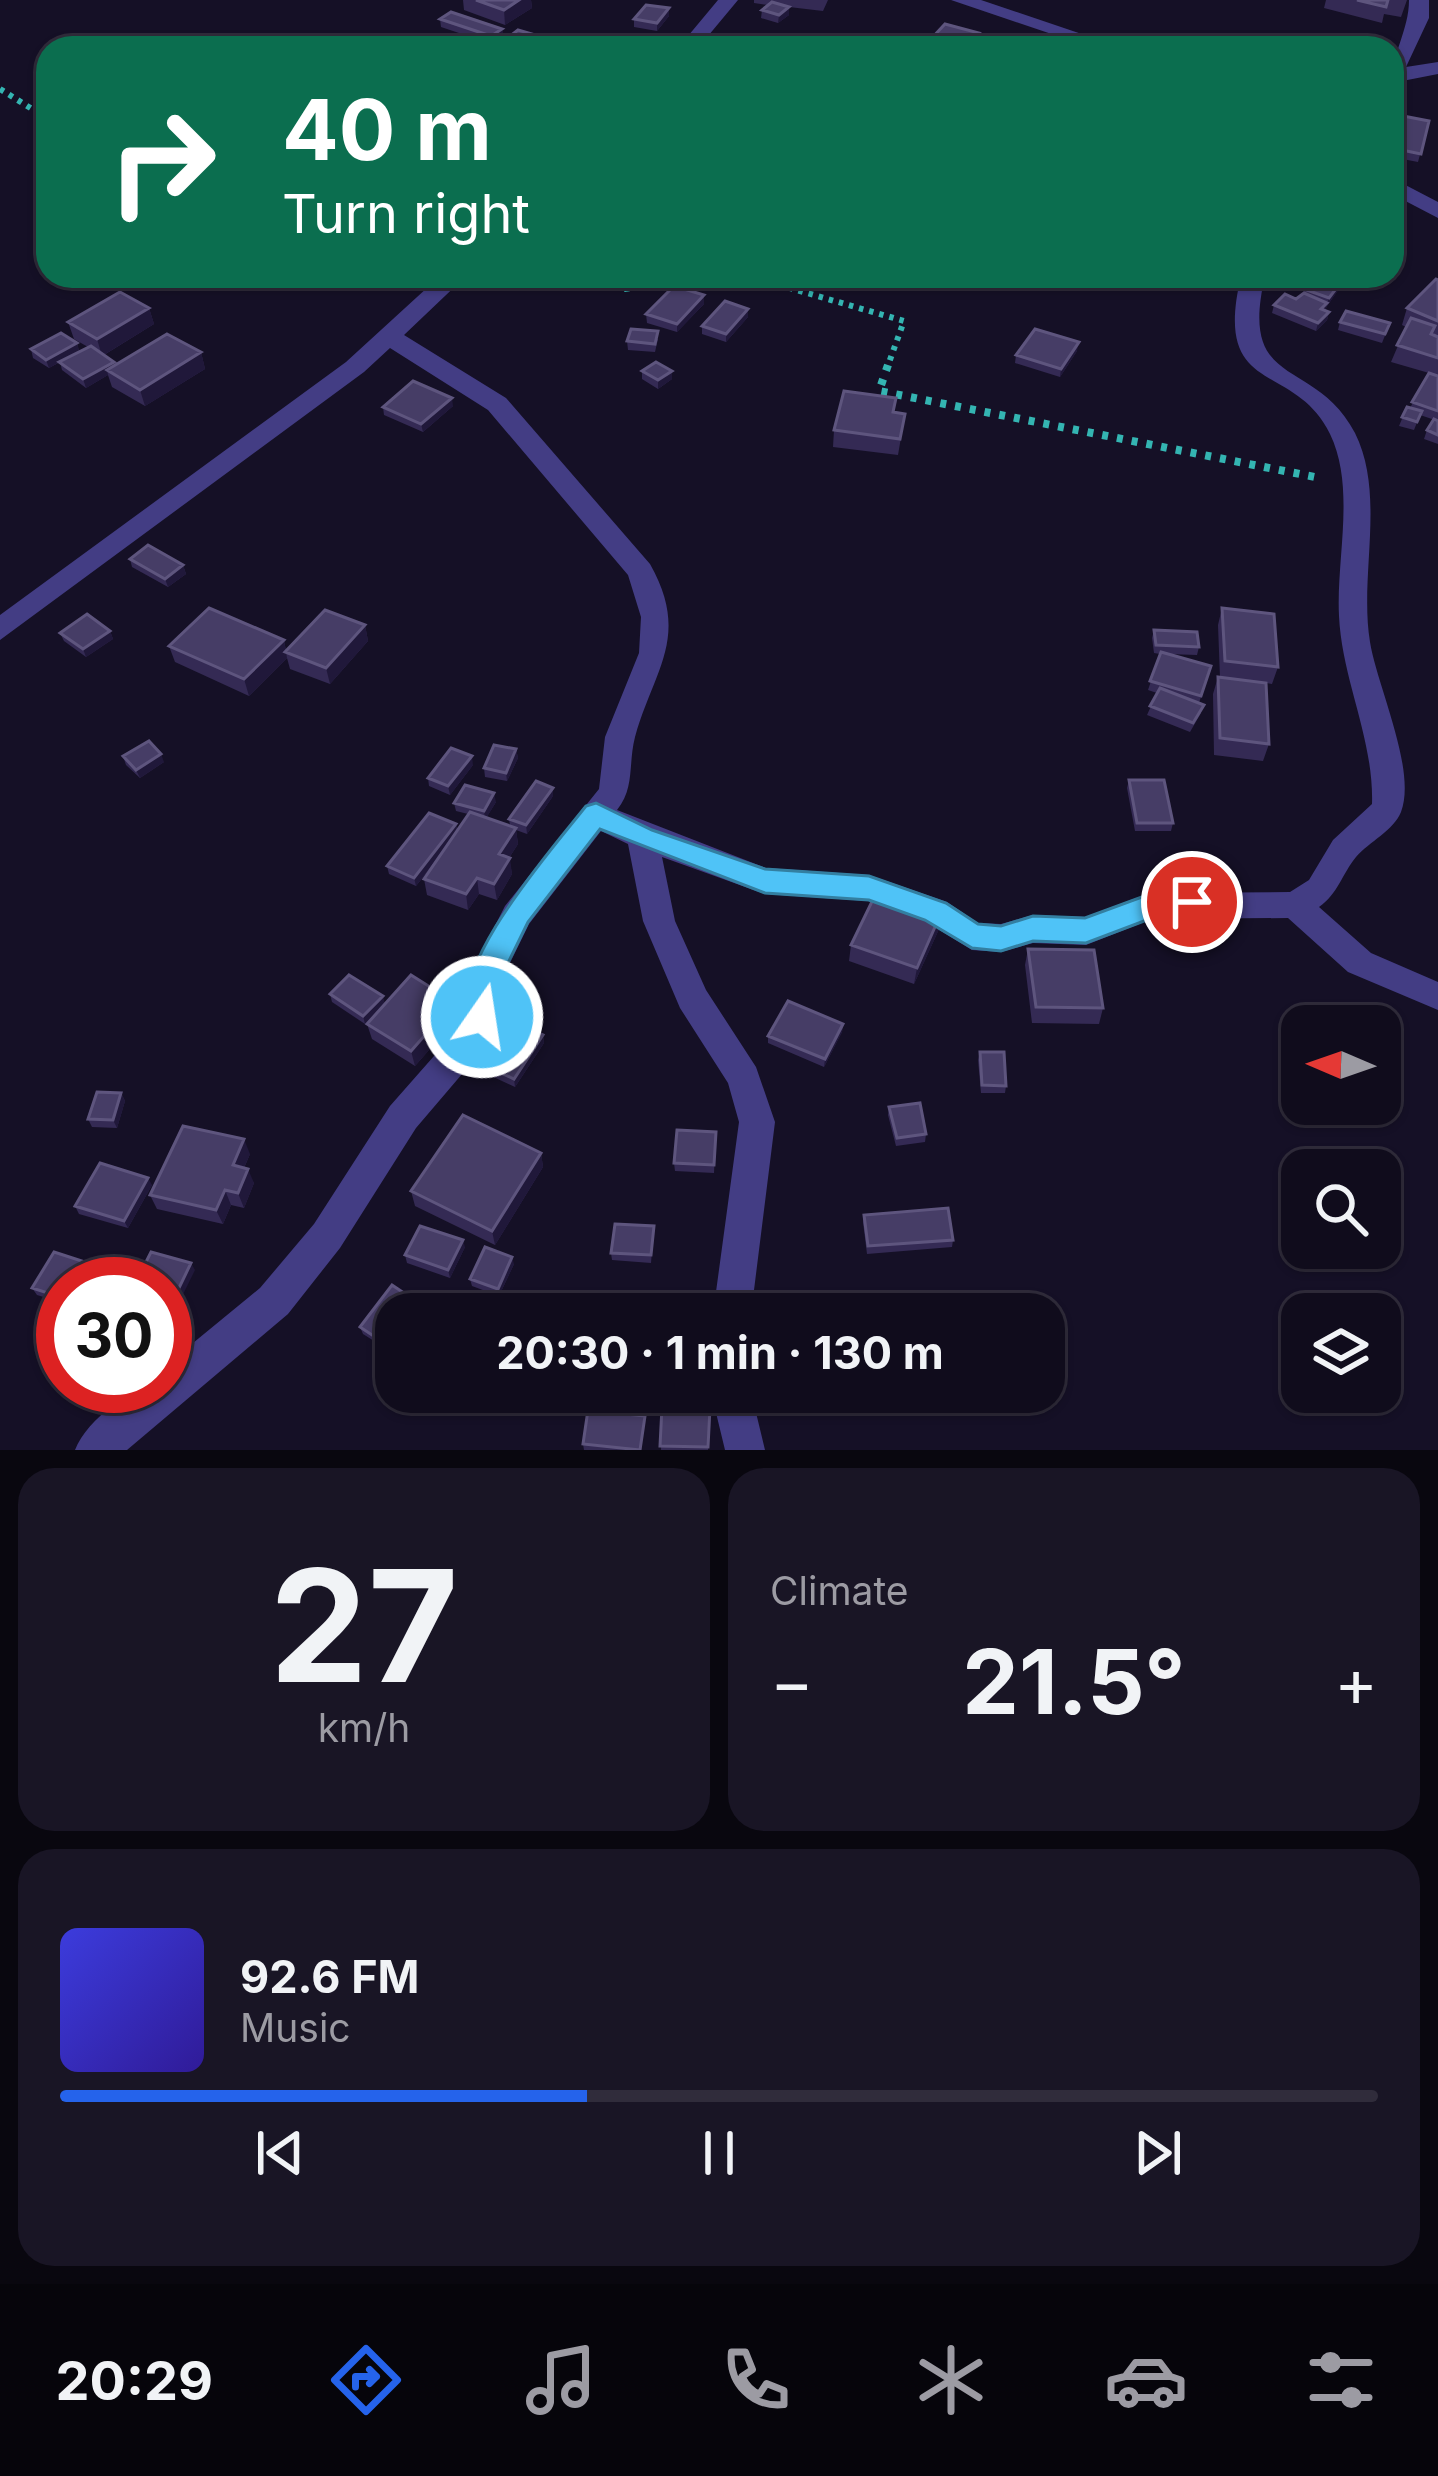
<!DOCTYPE html>
<meta charset="utf-8">
<style>
body{margin:0;font-family:Inter,sans-serif;background:#191525;color:#f1f3f6;height:100vh;display:flex;flex-direction:column;font-size:45px;white-space:nowrap}
*{box-sizing:border-box;margin:0}
p{font-size:39px;color:#9c9ba3}
.icon{flex:none;width:66px;height:66px;fill:none;stroke:currentColor;stroke-width:2;stroke-linecap:round;stroke-linejoin:round}
.map{position:relative;height:1450px;overflow:hidden}
.details{display:flex;flex-direction:column;gap:18px;padding:18px;background:#09070f;flex:1}
.details>*{flex:none}
.top-card{position:absolute;left:36px;top:36px;width:1368px;height:252px;border-radius:36px;box-shadow:0 3px 9px #0004,0 0 0 3px #302c3b;background:#0b6e4f;color:#fff;overflow:hidden}
.needle{width:78px;rotate:272deg}
.controls{position:absolute;left:1281px;top:1005px;display:grid;gap:24px}
.controls a{display:grid;place-items:center;width:120px;height:120px;border-radius:24px;background:#100c1c;box-shadow:0 3px 9px #0004,0 0 0 3px #302c3b;font-size:60px}
.speed{position:absolute;left:36px;top:1257px;display:flex;gap:24px;font-size:60px;font-weight:700;text-align:center}
.speed>*{display:grid;place-content:center;width:156px;height:156px;border-radius:50%;background:#100c1c;box-shadow:0 3px 9px #0004,0 0 0 3px #302c3b;line-height:1}
.speed .limit{border:18px solid #d22;background:#fff;color:#111}
.pin{position:absolute;display:grid;place-items:center;width:102px;height:102px;color:#fff;margin:-51px;border:6px solid #fff;border-radius:50%;box-shadow:0 3px 12px #0007}
.me{position:absolute;width:132px;margin:-66px;rotate:13deg;stroke-linejoin:round;filter:drop-shadow(0 0 9px #0008)}
.turn{display:flex;align-items:center;gap:42px;height:252px;padding:0 48px;font-size:54px}
.turn .icon{width:156px;height:156px;stroke-width:2.5}
.turn b{display:block;font-size:84px;line-height:102px}
.big{font-size:90px;font-weight:700;line-height:1.1}
.details .card{flex:1;display:flex;flex-direction:column;justify-content:center;gap:18px;min-width:0;padding:0 42px;border-radius:36px;background:#191525}
.details .dial{align-items:center;gap:0}
.dial b{font-size:156px;line-height:1}
.song{display:flex;align-items:center;gap:36px}
.cover{width:144px;height:144px;border-radius:18px;background:linear-gradient(135deg,hsl(240 70% 55%),hsl(250 70% 35%))}
.played{height:12px;border-radius:6px;background:linear-gradient(90deg,#2563eb 40%,#302c3b 40%)}
.keys{display:flex;justify-content:space-around;direction:ltr}
.heat{display:flex;justify-content:space-between;align-items:center;font-size:66px;direction:ltr}
.details .tiles{flex:1;display:grid;gap:18px;grid-template-columns:1fr 1fr}
.card:last-child{grid-column:span 2}
.trip{position:absolute;left:375px;top:1293px;width:690px;height:120px;border-radius:36px;background:#100c1c;box-shadow:0 3px 9px #0004,0 0 0 3px #302c3b;font-weight:700;line-height:120px;text-align:center}
.dock{display:flex;height:192px;justify-content:space-around;align-items:center;background:#06050b;color:#9c9ba3}
.dock .icon{width:84px;height:84px}
.dock .active{color:#2563eb}
.dock b{font-size:54px;color:#f1f3f6}
.map>svg:first-child{display:block}
.lines{fill:none;stroke-linecap:round;stroke-linejoin:round}
.path-far1{stroke:#34b5b2;stroke-width:6;stroke-dasharray:4.5 6;stroke-linecap:butt}
.path{stroke:#34b5b2;stroke-width:8;stroke-dasharray:6 9;stroke-linecap:butt}
.minor{fill:#433d84;fill-rule:evenodd}
.wall{fill:#342a54}
.shaded-wall{fill:#20183a}
.building{fill:#463d66;stroke:#5e557e;stroke-width:3}
.route{fill:#4fc3f7;stroke:#337fa1;stroke-width:3}
</style>
<div class="map">
<svg width="1438" height="1450" viewBox="0 0 1438 1450">
<rect width="100%" height="100%" fill="#151026"/>
<g class="lines">
<!-- path-far1 -->
<path class="path-far1" d="M0 89 48 119
M585 276 625 289 698 276
M748 276 904 321 887 368"/>
<!-- path -->
<path class="path" d="M888 365 879 391 1320 478"/>
<!-- minor -->
<path class="minor" d="M718 0H738L698 48H678Z
M951 0H981L1123 48H1093Z
M1409 0H1429V18L1406 67 1438 62V74L1392 83C1392 52 1409 30 1409 0Z
M1392 178 1438 202V218L1392 194Z
M440 276H466L404 335 506 398 650 564C691 637 654 669 635 737 628 764 635 788 617 810L766 868 869 875 947 902 978 923 1001 924 1033 915 1085 917 1150 893 1290 892 1309 880 1333 840 1372 804C1374 739 1342 680 1339 616 1336 558 1356 488 1330 434 1293 359 1212 399 1241 276H1265C1238 392 1314 355 1355 433 1386 495 1359 576 1370 642 1377 686 1417 770 1401 812 1394 830 1369 842 1356 857 1342 874 1338 894 1319 907L1371 953 1438 982V1010L1348 972 1288 918 1152 919 1086 945 1033 943 1001 952 972 950 923 920 868 901 765 894 662 857 675 921 706 990 756 1067 775 1122 751 1314H713L739 1122 728 1083 680 1008 643 921 628 844 601 831 529 924 508 967 498 1017 480 1053 416 1128 340 1248 288 1314 127 1450H75C88 1418 132 1386 165 1386V1366L260 1288 314 1224 390 1106 456 1031 474 967 505 906 599 789 605 737 639 653 641 617 628 575 488 410 390 348 364 372 0 640V615L346 362Z
M711 1392H751L765 1450H725Z"/>
</g>
<!-- wall -->
<path class="wall" d="M463 0H531L532 8 505 25 464 10Z
M754 0H828L823 11 789 7V15L778 23 761 18 762 10 768 5 754 3Z
M1326 0H1407L1401 17 1384 14 1382 23 1324 8Z
M669 8V16L657 31 634 27V19Z
M440 19 502 29 503 37 492 44 441 27Z
M930 40 978 41 971 48 930 47Z
M1429 121 1418 162 1392 157V135Z
M1315 276H1352L1345 284 1343 283 1327 306 1325 310 1329 312 1327 320 1316 331 1272 313 1274 305 1296 299 1303 293Z
M1438 280V421L1420 415 1414 430 1399 426 1407 407 1410 408 1429 373 1391 362 1406 327 1402 325 1407 308Z
M704 295V304L677 332 647 323 646 314Z
M149 308 154 324 104 355 115 365 201 352 205 369 145 406 112 387 108 375 86 388 62 370 60 362 49 368 33 358 31 349 77 343 79 351 88 347 74 339 68 322Z
M748 309V317L726 342 702 334V326Z
M1340 322 1390 323 1382 343 1338 330Z
M658 339 655 352 628 350 627 341Z
M1077 351 1060 377 1015 363 1016 355Z
M642 371H672V379L658 389 642 379Z
M896 398 894 412 905 414 898 455 833 447 834 430Z
M453 406 423 432 384 415 383 407Z
M1438 421V444L1424 439 1427 430Z
M130 559 183 565 186 574 168 587 132 567Z
M1222 608 1278 667 1272 684 1266 683 1269 744 1263 761 1214 755 1213 694 1218 677 1220 678 1218 625Z
M365 625 368 641 330 684 290 669 287 658 249 696 175 662 169 646 284 640 286 651Z
M1154 630 1199 647 1197 655 1167 654 1211 666 1199 703 1201 713 1190 732 1147 715 1157 693 1148 690 1160 654 1154 653 1152 638Z
M110 631 113 639 86 657 64 641 60 633Z
M516 749 518 758 507 781 485 777 484 768Z
M123 756 164 762 140 778 126 765Z
M473 765 450 795 429 786 428 778Z
M1129 780 1173 823 1171 831H1135L1127 788Z
M553 796 527 834 516 830 518 844 509 858 512 874 497 900 479 894 468 910 427 895 424 879 442 853 416 886 389 874 387 866 456 824 457 830 468 814 456 811 454 803 496 802 486 818 510 826 509 819Z
M940 927 914 984 849 961 851 945Z
M1028 949 1103 1008 1099 1024 1032 1023 1025 965Z
M330 994 385 1004 365 1024 332 1002Z
M458 1017 415 1066 372 1039 367 1024Z
M843 1024 842 1032 824 1067 768 1043V1036Z
M543 1035 544 1043 515 1087 487 1074 486 1066Z
M980 1052 1006 1086 1005 1093H981L978 1060Z
M121 1093 125 1101 117 1128 92 1127 88 1119Z
M889 1107 926 1134 925 1142 896 1146 888 1115Z
M716 1132 714 1173 675 1171 674 1163Z
M541 1153 543 1167 495 1245 415 1206 411 1191Z
M250 1154 244 1168 254 1183 244 1208 231 1205 223 1224 157 1209 150 1195Z
M152 1185 128 1228 79 1214 75 1206Z
M864 1215 953 1240 952 1247 867 1254 863 1222Z
M654 1226 651 1263 612 1260 611 1253Z
M465 1247 450 1278 407 1263 405 1255Z
M514 1264 499 1296 472 1286 470 1279Z
M125 1275 129 1282 63 1284V1303L37 1295 32 1288Z
M424 1312 393 1353 363 1334 360 1327Z
M615 1392H684V1394Z
M662 1407 710 1408 708 1450H661Z
M645 1416 641 1450H584L583 1444Z"/>
<!-- shaded-wall -->
<path class="shaded-wall" d="M519 0H531L532 8 505 25 504 10Z
M789 7V15L778 23 779 15Z
M669 8V16L657 31V23Z
M502 29 503 37 492 44 491 36Z
M979 33 978 41 971 48H965Z
M535 35 536 43 530 48H519Z
M1345 277 1342 285 1327 306 1325 311 1321 309 1327 303 1329 298Z
M704 295V304L677 332V324Z
M149 308 154 324 102 356 97 339Z
M748 309V317L726 342V334Z
M1329 312 1327 320 1316 331 1318 323Z
M1079 342 1077 351 1060 377 1061 369Z
M77 343 79 351 49 368 46 360Z
M201 352 205 369 145 406 140 390Z
M114 362 116 371 107 370 108 375 86 388 83 379Z
M672 371V379L658 389V380Z
M452 398 453 406 423 432 421 424Z
M183 565 186 574 168 587 165 579Z
M365 625 368 641 330 684 326 668Z
M110 631 113 639 86 657 83 649Z
M284 640 287 658 249 696 244 679Z
M516 749 518 758 507 781 506 773Z
M161 754 164 762 140 778 136 770Z
M472 756 473 765 450 795 448 786Z
M553 788V796L527 834 526 825Z
M494 793 496 802 485 820 484 811Z
M456 824 457 832 416 886 414 878Z
M516 828 518 844 501 870 499 854Z
M510 858 512 874 497 900 494 884Z
M477 878 479 894 468 910 466 894Z
M942 911 940 927 914 984 917 968Z
M383 996 385 1004 365 1024 363 1016Z
M454 1002 458 1017 415 1066 411 1051Z
M843 1024 842 1032 824 1067 825 1059Z
M543 1035 544 1043 515 1087 514 1079Z
M121 1093 125 1101 117 1128 113 1120Z
M244 1139 250 1154 239 1179 233 1165Z
M541 1153 543 1167 495 1245 492 1231Z
M248 1169 254 1183 244 1208 238 1193Z
M148 1178 152 1185 128 1228 124 1221Z
M225 1190 231 1205 223 1224 216 1210Z
M463 1240 465 1247 450 1278 448 1270Z
M512 1257 514 1264 499 1296 498 1289Z
M191 1263 195 1270 165 1331V1317Z"/>
<!-- building -->
<path class="building" d="M476 0H519L504 10Z
M1357 0H1388L1386 7Z
M772 2 789 7 779 15 762 10Z
M646 5 669 8 657 23 634 19Z
M451 12 502 29 491 36 440 19Z
M945 24 979 33 965 48 930 40Z
M518 30 535 35 519 48H494Z
M463 41 480 48H452Z
M1398 115 1429 121 1421 154 1392 148V136Z
M1315 276H1342L1345 277 1329 298 1304 289Z
M1436 279 1438 280V321L1407 308Z
M674 286 704 295 677 324 646 314Z
M120 292 149 308 97 339 68 322Z
M1304 293 1327 303 1321 309 1329 312 1318 323 1274 305 1285 294 1296 299Z
M725 301 748 309 726 334 702 326Z
M1346 311 1390 323 1385 334 1340 322Z
M1411 318 1435 326 1431 334 1438 337V358L1397 345Z
M631 329 658 331 655 344 627 341Z
M1035 329 1079 342 1061 369 1016 355Z
M61 333 77 343 46 360 31 349Z
M167 334 201 352 140 390 107 370Z
M91 346 114 362 83 379 59 362Z
M656 362 672 371 658 380 642 371Z
M1429 373 1438 376V411L1412 402Z
M413 381 452 398 421 424 383 407Z
M844 391 896 398 893 412 905 414 900 439 834 430Z
M1407 407 1422 411 1417 422 1402 417Z
M1434 419 1438 421V435L1427 430Z
M148 545 183 565 165 579 130 559Z
M209 608 284 640 244 679 169 646Z
M1222 608 1274 614 1278 667 1225 661Z
M325 610 365 625 326 668 285 652Z
M87 614 110 631 83 649 60 633Z
M1154 630 1197 632 1199 647 1156 645Z
M1161 652 1211 666 1201 696 1150 681Z
M1218 677 1266 683 1269 744 1220 738Z
M1160 688 1204 705 1193 723 1150 706Z
M149 741 161 754 136 770 123 756Z
M494 745 516 749 506 773 484 768Z
M451 748 472 756 448 786 428 778Z
M1129 780H1164L1173 823H1137Z
M536 781 553 788 526 825 509 819Z
M465 785 494 793 484 811 454 803Z
M470 812 516 828 499 854 510 858 494 884 477 878 466 894 424 879Z
M429 813 456 824 414 878 387 866Z
M878 889 942 911 917 968 851 945Z
M1028 949 1094 950 1103 1008 1036 1007Z
M349 975 383 996 363 1016 330 994Z
M411 975 454 1002 411 1051 367 1024Z
M788 1001 843 1024 825 1059 768 1036Z
M515 1022 543 1035 514 1079 486 1066Z
M980 1052H1004L1006 1086 982 1085Z
M97 1092 121 1093 113 1120 88 1119Z
M920 1103 926 1134 897 1138 889 1107Z
M463 1115 541 1153 492 1231 411 1191Z
M183 1126 244 1139 233 1165 248 1169 238 1193 225 1190 216 1210 150 1195Z
M677 1130 716 1132 714 1165 674 1163Z
M100 1163 148 1178 124 1221 75 1206Z
M948 1208 953 1240 868 1246 864 1215Z
M615 1224 654 1226 651 1255 611 1253Z
M420 1226 463 1240 448 1270 405 1255Z
M485 1247 512 1257 498 1289 470 1279Z
M54 1252 125 1275 120 1284H63V1298L32 1288Z
M151 1252 191 1263 165 1317V1284H135Z
M392 1285 422 1305 415 1314H396V1339L390 1347 360 1327Z
M555 1310 686 1313 554 1314Z
M662 1407 710 1408 708 1447 660 1446Z
M588 1410 645 1416 640 1450 583 1444Z"/>
<!-- route -->
<path class="route" d="M596 803 652 830 765 869 869 876 946 903 978 924 1001 926 1033 916 1085 918 1150 894 1192 890 1207 902 1202 910 1152 918 1086 943 1033 941 1001 951 972 948 925 920 869 900 765 893 600 829 528 922 506 967 493 1026H470C443 971 553 848 586 806Z"/>
</svg>
<div class="controls">
<a><svg class="needle" viewBox="-14 -14 28 28"><path d="M0-13l5 13h-10z" fill="#e53935"/><path d="M0 13l5-13h-10z" fill="#9c9ba3"/></svg></a>
<a><svg class="icon" aria-label="search" viewBox="0 0 24 24"><circle cx="10" cy="10" r="6"/><path d="M15 15l6 6"/></svg></a>
<a><svg class="icon" aria-label="layers" viewBox="0 0 24 24"><path d="M12 4l9 5-9 5-9-5zM3 14l9 5 9-5"/></svg></a>
</div>
<div class="speed"><div class="limit">30</div></div>
<div class="pin" style="left:1192px;top:902px;background:#d93025"><svg class="icon" aria-label="arrive" viewBox="0 0 24 24"><path d="M6 21V4h12l-3 4 3 4H6"/></svg></div>
<svg class="me" style="left:482px;top:1017px" viewBox="-20 -20 40 40"><circle r="17" fill="#4fc3f7" stroke="#fff" stroke-width="3"/><path d="M0-11L8 9 0 5-8 9z" fill="#fff"/></svg>
<div class="trip">20:30 · 1 min · 130 m</div>
<div class="top-card">
<div class="turn"><svg class="icon" aria-label="right" viewBox="0 0 24 24"><path d="M7 20v-9h11M14 6l5 5-5 5"/></svg><div><b>40 m</b>Turn right</div></div>
</div>
</div>
<section class="details">
<div class="tiles">
<div class="card dial"><b>27</b><p>km/h</p></div>
<div class="card"><p>Climate</p>
<div class="heat"><a>−</a><b class="big">21.5°</b><a>+</a></div>
</div>
<div class="card">
<div class="song"><i class="cover"></i><div><b>92.6 FM</b><p>Music</p></div></div>
<div class="played"></div>
<div class="keys"><svg class="icon" aria-label="previous" viewBox="0 0 24 24"><path d="M18 5L8 12l10 7zM5 5v14"/></svg><svg class="icon" aria-label="pause" viewBox="0 0 24 24"><path d="M8 5v14M16 5v14"/></svg><svg class="icon" aria-label="next" viewBox="0 0 24 24"><path d="M6 5l10 7-10 7zM19 5v14"/></svg></div>
</div>
</div>
</section>
<nav class="dock">
<b>20:29</b>
<svg class="icon active" aria-label="directions" viewBox="0 0 24 24"><path d="M12 3l9 9-9 9-9-9zM9 14v-3h6M13 9l2 2-2 2"/></svg>
<svg class="icon" aria-label="music" viewBox="0 0 24 24"><path d="M9 18V5l10-2v13"/><circle cx="6" cy="18" r="3"/><circle cx="16" cy="16" r="3"/></svg>
<svg class="icon" aria-label="phone" viewBox="0 0 24 24"><path d="M5 4h4l2 5-3 2q2 4 5 5l2-3 5 2v4C11 20 4 13 5 4z"/></svg>
<svg class="icon" aria-label="climate" viewBox="0 0 24 24"><path d="M12 3v18M4 7l16 10M4 17L20 7"/></svg>
<svg class="icon" aria-label="car" viewBox="0 0 24 24"><path d="M5 17H2v-5l4-1 3-4h7l3 4 3 1v5h-3M9 17h6M6 11h13"/><circle cx="7" cy="17" r="2"/><circle cx="17" cy="17" r="2"/></svg>
<svg class="icon" aria-label="filters" viewBox="0 0 24 24"><path d="M4 7h16M4 17h16"/><circle cx="9" cy="7" r="2"/><circle cx="15" cy="17" r="2"/></svg>
</nav>
